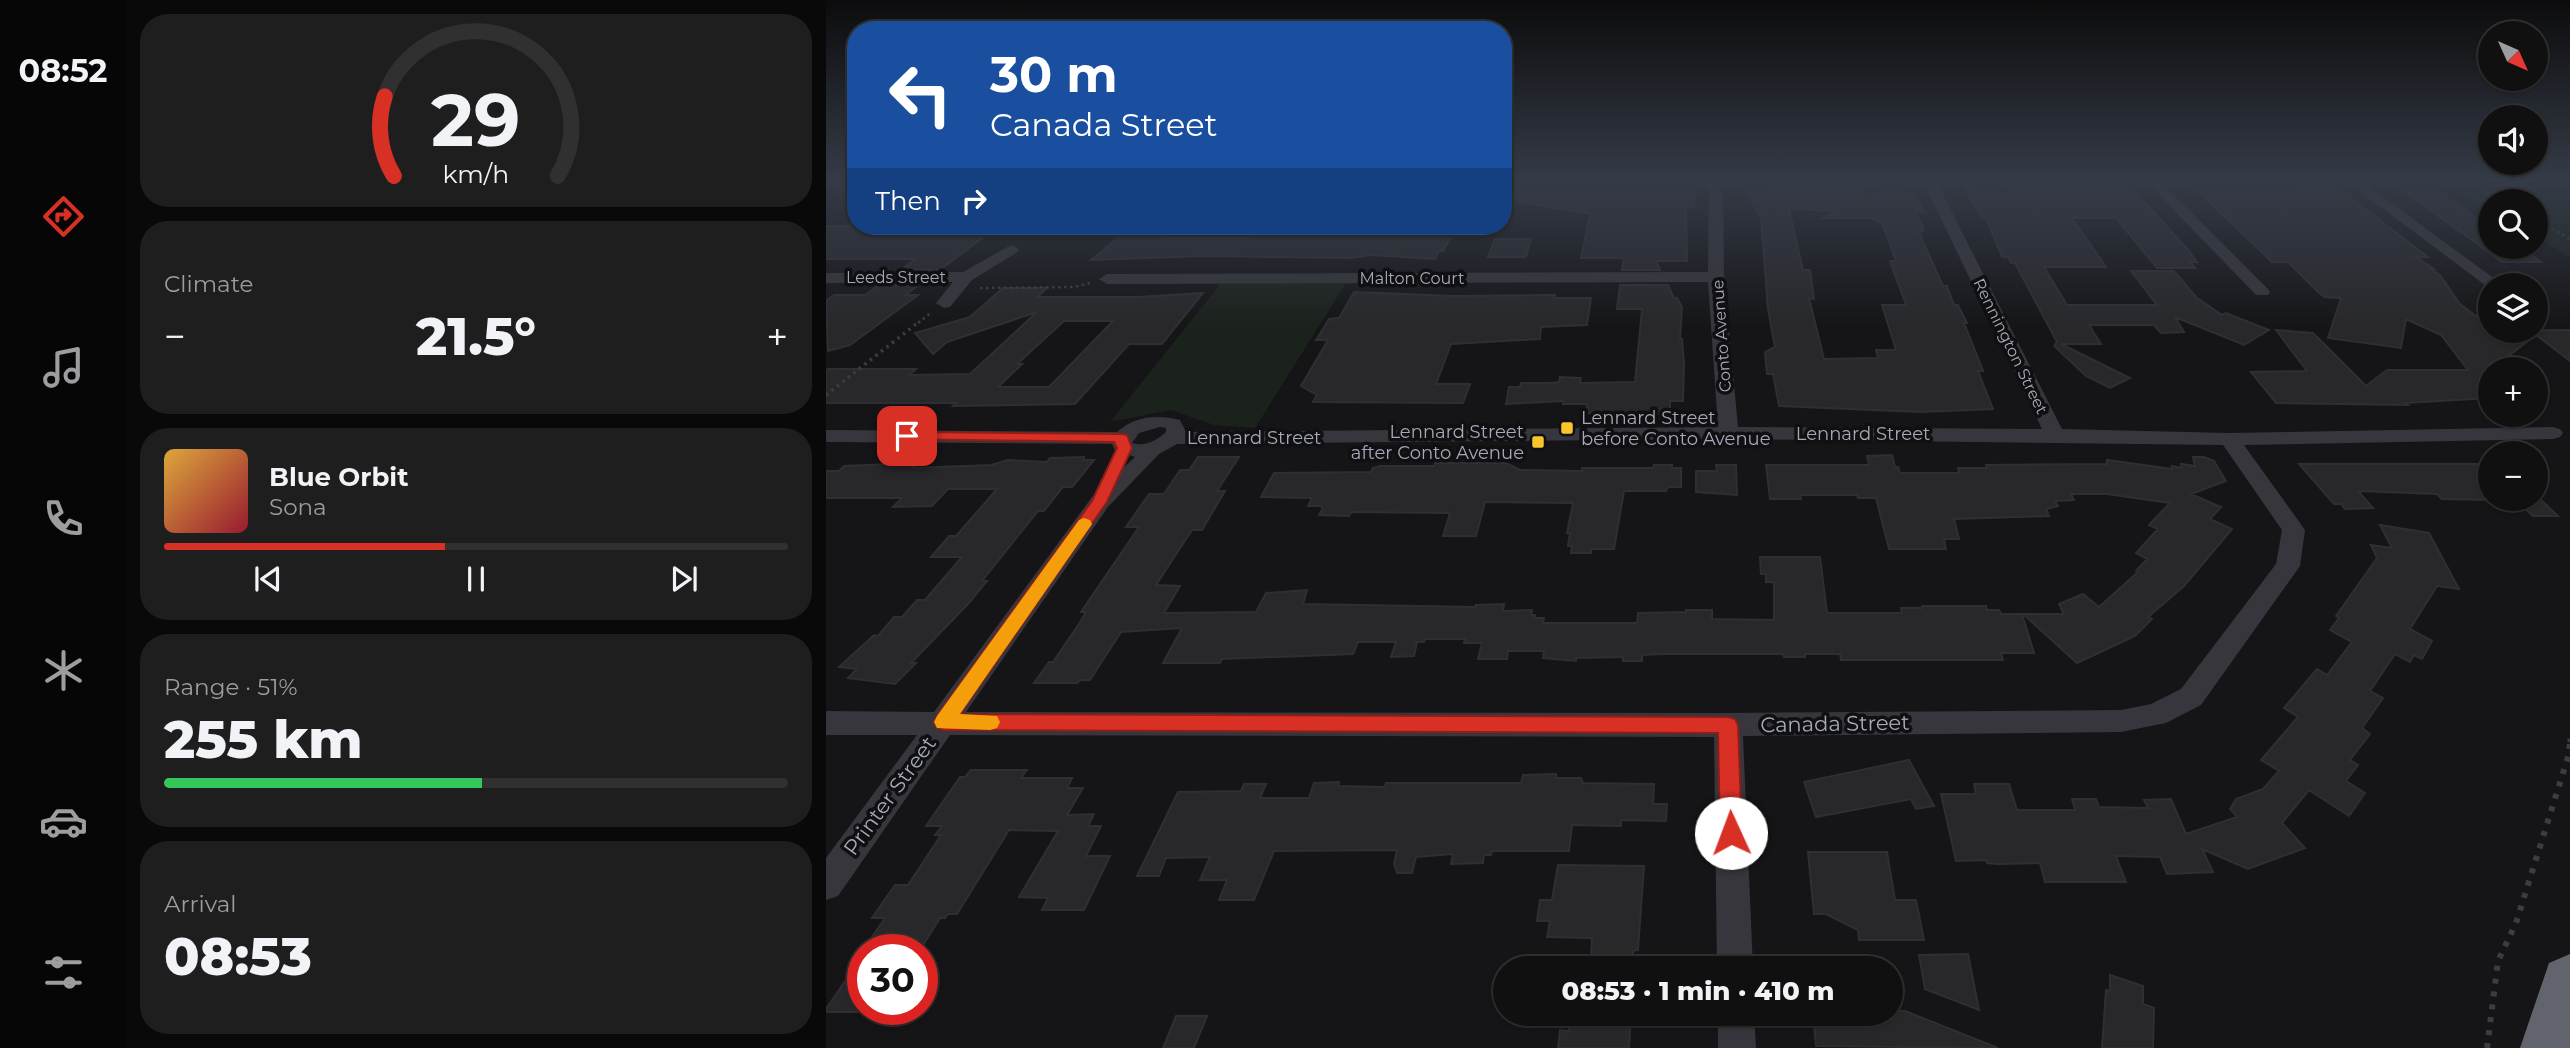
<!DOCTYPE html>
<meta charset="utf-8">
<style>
body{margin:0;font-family:Montserrat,sans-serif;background:#1e1e1f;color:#f1f3f6;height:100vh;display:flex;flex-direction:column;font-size:26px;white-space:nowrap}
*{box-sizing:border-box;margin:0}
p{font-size:23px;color:#9c9d9f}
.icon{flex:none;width:38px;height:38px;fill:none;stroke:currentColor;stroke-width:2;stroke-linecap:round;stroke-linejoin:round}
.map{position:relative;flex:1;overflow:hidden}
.sheet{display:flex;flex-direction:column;gap:14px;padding:14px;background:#090909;width:700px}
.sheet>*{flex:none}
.hud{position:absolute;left:21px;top:21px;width:665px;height:214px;border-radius:28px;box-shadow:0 2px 5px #0004,0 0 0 2px #303031;background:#1a4fa0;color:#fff;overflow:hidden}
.needle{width:46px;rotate:135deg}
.tools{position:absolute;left:1652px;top:21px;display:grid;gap:14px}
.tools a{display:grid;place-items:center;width:70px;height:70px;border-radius:50%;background:#101011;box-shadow:0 2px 5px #0004,0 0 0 2px #303031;font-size:35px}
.speed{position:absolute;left:21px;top:934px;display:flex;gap:14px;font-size:35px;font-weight:700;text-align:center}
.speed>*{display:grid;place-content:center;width:91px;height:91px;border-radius:50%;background:#101011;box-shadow:0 2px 5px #0004,0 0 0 2px #303031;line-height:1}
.speed .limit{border:10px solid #d22;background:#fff;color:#111}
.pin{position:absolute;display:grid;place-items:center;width:60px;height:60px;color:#fff;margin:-30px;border-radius:14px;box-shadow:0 4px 10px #0006}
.me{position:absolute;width:77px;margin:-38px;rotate:358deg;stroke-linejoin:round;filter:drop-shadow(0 0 5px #0008)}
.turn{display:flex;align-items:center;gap:24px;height:147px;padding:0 28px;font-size:32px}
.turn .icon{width:91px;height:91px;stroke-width:2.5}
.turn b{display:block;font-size:49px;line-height:60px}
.then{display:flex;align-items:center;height:66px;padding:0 28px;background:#0003;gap:14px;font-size:26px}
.big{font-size:52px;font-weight:800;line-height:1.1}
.sheet .widget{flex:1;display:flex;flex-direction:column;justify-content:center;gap:10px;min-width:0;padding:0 24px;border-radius:28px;background:#1e1e1f}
.sheet .dial{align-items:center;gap:0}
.dial svg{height:182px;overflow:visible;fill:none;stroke:#303031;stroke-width:7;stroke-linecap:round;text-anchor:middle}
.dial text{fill:#f1f3f6;stroke:none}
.song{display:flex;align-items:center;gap:21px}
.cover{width:84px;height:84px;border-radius:10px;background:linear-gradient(135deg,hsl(40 70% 55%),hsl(350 70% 35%))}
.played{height:7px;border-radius:4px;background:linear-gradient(90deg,#d93025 45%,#303031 45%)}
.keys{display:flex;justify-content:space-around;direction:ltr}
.heat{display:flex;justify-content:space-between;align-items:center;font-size:38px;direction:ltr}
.charge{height:10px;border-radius:5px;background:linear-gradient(90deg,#34c759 51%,#303031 0)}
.trip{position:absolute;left:667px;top:956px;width:410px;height:70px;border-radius:35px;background:#101011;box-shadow:0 2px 5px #0004,0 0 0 2px #303031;font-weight:800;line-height:70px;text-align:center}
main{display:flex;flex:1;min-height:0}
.tab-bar{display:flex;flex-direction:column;width:126px;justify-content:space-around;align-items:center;background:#060607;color:#9c9d9f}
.tab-bar .icon{width:49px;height:49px}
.tab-bar .active{color:#d93025}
.tab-bar b{font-size:32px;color:#f1f3f6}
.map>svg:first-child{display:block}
.green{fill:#1b221c}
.building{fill:#28282b;stroke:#2f2f33;stroke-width:2;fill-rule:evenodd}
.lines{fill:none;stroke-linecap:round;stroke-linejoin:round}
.path-far3{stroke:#3c3d43;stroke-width:2.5;stroke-dasharray:2.5 3.5;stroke-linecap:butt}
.path-far2{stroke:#3c3d43;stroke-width:3.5;stroke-dasharray:2.5 4.5;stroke-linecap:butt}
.path-far1{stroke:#3c3d43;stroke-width:5;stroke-dasharray:3.5 6;stroke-linecap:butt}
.path{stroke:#3c3d43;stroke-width:6;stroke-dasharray:5 8;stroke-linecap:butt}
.street{fill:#36363c;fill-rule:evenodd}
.secondary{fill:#44454c;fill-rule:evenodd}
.highway{fill:#62646d;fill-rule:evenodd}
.route{fill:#d93025;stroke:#8d1f18;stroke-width:2}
.slow{fill:#f59e0b}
.poi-dot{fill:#f9c52b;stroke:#101012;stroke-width:2.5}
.labels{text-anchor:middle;stroke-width:7;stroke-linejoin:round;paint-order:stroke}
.far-street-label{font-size:16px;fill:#a6aab8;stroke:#101012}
.poi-label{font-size:18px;fill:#a6aab8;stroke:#101012;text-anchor:start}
.street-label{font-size:18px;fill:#a6aab8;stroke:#101012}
.near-street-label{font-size:21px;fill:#a6aab8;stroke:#101012}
</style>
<main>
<nav class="tab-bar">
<b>08:52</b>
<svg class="icon active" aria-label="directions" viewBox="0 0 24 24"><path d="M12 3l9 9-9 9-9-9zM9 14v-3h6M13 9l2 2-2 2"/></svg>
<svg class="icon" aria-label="music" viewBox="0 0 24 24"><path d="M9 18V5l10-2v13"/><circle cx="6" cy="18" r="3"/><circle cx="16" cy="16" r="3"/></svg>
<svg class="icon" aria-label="phone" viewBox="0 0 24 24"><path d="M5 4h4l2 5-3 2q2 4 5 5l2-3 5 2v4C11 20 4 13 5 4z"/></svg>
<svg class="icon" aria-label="climate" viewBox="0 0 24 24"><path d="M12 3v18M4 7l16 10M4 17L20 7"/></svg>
<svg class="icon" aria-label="car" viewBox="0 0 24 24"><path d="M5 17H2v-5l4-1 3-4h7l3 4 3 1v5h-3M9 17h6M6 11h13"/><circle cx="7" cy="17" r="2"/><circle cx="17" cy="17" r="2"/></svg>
<svg class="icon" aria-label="filters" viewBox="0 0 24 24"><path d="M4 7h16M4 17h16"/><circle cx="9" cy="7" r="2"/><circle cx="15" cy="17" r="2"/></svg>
</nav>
<section class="sheet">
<div class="widget dial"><svg viewBox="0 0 100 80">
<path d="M14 69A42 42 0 1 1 86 69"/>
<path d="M14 69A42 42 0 0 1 10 34" stroke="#d93025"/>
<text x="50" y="56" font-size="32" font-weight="700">29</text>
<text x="50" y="72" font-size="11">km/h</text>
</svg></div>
<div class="widget"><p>Climate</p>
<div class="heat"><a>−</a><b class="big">21.5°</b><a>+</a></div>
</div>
<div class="widget">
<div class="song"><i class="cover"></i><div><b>Blue Orbit</b><p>Sona</p></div></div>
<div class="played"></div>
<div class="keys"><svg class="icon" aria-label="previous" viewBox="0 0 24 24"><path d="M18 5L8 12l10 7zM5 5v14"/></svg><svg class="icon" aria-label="pause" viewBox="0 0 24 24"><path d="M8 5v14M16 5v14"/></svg><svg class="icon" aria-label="next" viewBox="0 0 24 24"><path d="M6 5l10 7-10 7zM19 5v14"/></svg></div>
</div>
<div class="widget"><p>Range · 51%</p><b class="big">255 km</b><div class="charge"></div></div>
<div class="widget"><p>Arrival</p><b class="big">08:53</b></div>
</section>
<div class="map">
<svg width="1744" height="1048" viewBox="0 0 1744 1048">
<rect width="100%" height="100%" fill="#151517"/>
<!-- green -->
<path class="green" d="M1617 183 1744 185V257L1710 237V201H1664V211Z
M396 282 520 283 429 428 388 425 345 410 284 422Z"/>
<!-- building -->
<path class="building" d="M1283 182 1305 187 1363 251 1371 262H1364L1369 268H1331L1290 218H1246L1280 267H1218L1241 305H1331L1305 271H1348L1371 298 1396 315 1400 313 1443 330 1418 345 1349 317 1358 332 1335 333 1328 325H1263L1275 344H1235L1304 378 1284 388 1260 376 1228 346 1231 342 1189 263H1185L1182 257H1176L1160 218H1156L1137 185 1185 195 1180 187H1277Z
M959 185H1036L1040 199 1070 188 1091 198 1098 212H1089L1097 228V231L1093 233 1117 286H1121L1128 305H1132L1141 323H1138L1156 368 1157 371H1152L1167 409 1094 412 953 406 947 374H941L939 352 949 347 942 309 935 218 921 191ZM963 209 1009 211 997 218H1046L1056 223 1070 261H1064L1080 305H1056L1070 350H1050L1052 358 998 359 983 298 988 299 984 270H977Z
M1509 186 1602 257H1590L1608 269H1604L1614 275 1634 304 1650 316 1664 307V331L1744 330V361L1710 335 1676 361 1683 369H1664V398L1579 403 1582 405 1450 403 1425 372 1481 371 1450 330 1487 333 1540 386 1561 370H1642L1615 335 1580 319 1575 348 1502 338 1515 298 1499 297 1493 293 1462 262H1446L1371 190Z
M776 189H869L868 207H860L861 261H830L834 270H796L798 258H755L764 214 682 200 683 191Z
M1578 191H1611L1664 227V247H1693L1715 262H1676Z
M0 226H172L114 270H74L90 259H0Z
M598 226H631L617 251H613L609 259 545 255 525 258 380 256 265 260 298 233H341L336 237 345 238H414L477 233 595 235Z
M669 239H705L700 257H662Z
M53 285H93L79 295H92L24 345 2 351 0 301 8 295H39Z
M794 285H842L848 298H851L856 307 854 339H856L858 363 857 401H844V409H835V414L760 413 761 404H737V401L680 404 683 387H694L695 383H724L733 382 734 377 755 378 754 383 809 382 816 309H791Z
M177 288H221L211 297H312L377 293 336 344H303L249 404 127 406 130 403H0V370L2 369H90L83 375 144 374 211 312 121 342 107 354 89 333 144 317ZM238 321H287L223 387H172L196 364H191Z
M528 292 627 296 729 295 728 298H765L761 325 715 327 714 339 625 344 610 384H644L637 403 487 402 491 395 475 386 502 340H490L503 319 513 318Z
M1066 455 1069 467H1072L1074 473H1133L1132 468H1161L1160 465 1281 464V460L1346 469V466L1356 468 1355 464 1369 466 1367 457H1378L1388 461 1400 481 1365 494 1395 507 1384 519 1406 529 1358 586 1322 617 1326 619 1309 636 1251 663 1197 614H1238L1233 604 1257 594 1273 607 1312 572 1310 571 1321 559 1310 553 1332 529 1323 525 1344 503 1281 494H1245L1248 500 1229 501 1232 506 1220 509 1223 516 1128 519 1133 539H1118L1120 549H1063L1050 498H1032L1031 495H974L975 499H944L940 465H1043L1041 456Z
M258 457 257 460H268L251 481 246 487H237L218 511H212L156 581H161L142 604 85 663H90L69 684 22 678 31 669 13 667 48 635 52 636 68 617H76L91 600H99L136 557H105L123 536H130L171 489H122L106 506 67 507 76 498H0V471H13L18 466 65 464 69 461H94L86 468 165 465 182 460 221 462 224 458Z
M372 457H413L391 491H399L376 530H366L330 585 354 586 338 613 430 612 440 593 481 590 477 604 650 607V605L678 604 677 611 706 610 705 615H709L708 618H718L717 623H811L812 613 860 612V610H886V619L948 620V582H940V574H935L934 557H994L1001 613H1076L1075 608H1096V606H1160L1161 610H1173L1175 614H1196L1208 653H1175L1177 660H1015L1014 654H979V657H958L957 654H836L816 655V661H797V657L750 658V661L717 658 718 651H682L681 659H652L656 643H638L639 639H599L598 642H591L588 656 565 657 570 642H532L527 654 396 659 394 663H337L356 628 295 632 264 680H254L251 683H208L223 662H227L253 624 260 612H255L313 527H300L323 494H338L354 470H363Z
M609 463H680L694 470 756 471V468H827L828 465H846V468H855V487H842L840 491H798L788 549H765V553H745L746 546H742L744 533H741L747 503 659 502 650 536H617L624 513 525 512 523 516 493 515 497 508 495 506H482L486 498 435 497 448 473 545 472 547 468 554 466H608Z
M1473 464H1664V500L1616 499 1611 494 1532 491 1547 508 1519 509 1515 504H1508Z
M890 465H910L911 495 870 492V471H891Z
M1688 499H1714L1732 516H1707Z
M1554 525 1603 533 1633 589 1611 586 1584 629 1606 641 1596 659 1588 655 1584 662 1569 654 1544 691 1557 698 1536 728 1544 734 1524 760 1532 765 1520 781 1539 793 1523 816 1483 790 1456 823 1479 848 1422 869 1376 849 1387 872 1341 874 1334 857 1290 856 1300 882H1219L1214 863 1171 864 1161 863 1160 860 1130 861 1115 794H1150L1148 784H1183L1191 810H1249L1246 799H1270L1273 807 1322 808 1318 800 1345 799 1360 834 1411 817 1404 809 1410 799 1437 789 1453 771 1435 760 1472 717 1458 708 1491 669 1501 675 1526 642 1504 630 1513 618 1510 616 1551 558 1545 545 1566 548Z
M1083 760 1108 806 1090 809 1085 799 990 817 978 782Z
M145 770H201L195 778H246L241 788H257L241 815 268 814 262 826H275L260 856H284L258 910H216L222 898 193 897 232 831 183 830 131 914H122L119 918H114L94 950H37L59 918H46L69 885H82L115 835H109L116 826H100L134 777H139Z
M730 774V778H755L757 783 828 784 827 804H841L840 821 795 820V826L746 825 743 851H666L665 855H658L657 863 625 864 627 854 590 857 586 873H571L568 864 571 850 448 851 428 900H393L401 880H374L384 857 340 858 333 876H311L352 792 415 791 418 784H440L434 798H483L488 783 513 782 512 786 559 787 560 783H695L697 775Z
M982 852H1061L1069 900H1090L1098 940H1033L1032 930 1000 914H988Z
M732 865 818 866 812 950 807 951V959L765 957 766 938 721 937 724 921H711L714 900H726Z
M1142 954 1153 1010 1099 989 1093 955Z
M37 955V1012H0V1009Z
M1284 975 1317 986V1004L1328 1008 1327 1048H1276L1280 990 1284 991Z
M1064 1011H1079L1172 1048 990 1046 987 1013H1064Z
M745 1013H805L803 1048H732L734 1030 743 1031Z
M350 1016H381L368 1048H337Z"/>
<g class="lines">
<!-- path-far3 -->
<path class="path-far3" d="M1639 181 1675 201
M1710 220 1744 239
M154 288 248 287 264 283
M92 323 106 312"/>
<!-- path-far2 -->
<path class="path-far2" d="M0 395 94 321"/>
<!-- path-far1 -->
<path class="path-far1" d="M1744 742V738"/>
<!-- path -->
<path class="path" d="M1661 1048 1672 961 1690 923 1743 754 1744 741"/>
<!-- street -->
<path class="street" d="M877 181H891L897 196 898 277 912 427 1216 429 1097 181H1110L1236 429 1403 433 1727 427 1734 429 1737 433 1734 437 1727 439 1418 445 1479 530 1474 566 1375 705 1340 723 1295 732 917 736 927 968H891L888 737 124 735 12 896 0 900V858L91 735H0V711L108 712 266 497 309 457 289 450 286 444 0 442V430L291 432C308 416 332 414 354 420L360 432 892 427 882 282 281 284 273 279 281 274 882 272 883 196ZM334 427 340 428V432C330 441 319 447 306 443L313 433ZM902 439 1397 445 1456 530 1450 564 1355 689 1325 704 1295 710 902 713 140 712 282 507 333 454 351 444Z
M1320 181H1334L1442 289 1444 292 1442 295H1430Z
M1520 181H1535L1677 285H1664L1663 288Z
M185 245 190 247 193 250 190 253 146 280 124 307 118 308 110 303 127 282 0 283V273L137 272Z
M892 1013H928L930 1048H892Z"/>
<!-- secondary -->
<path class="secondary" d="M877 181H909C902 189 884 189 877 181Z"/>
<!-- highway -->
<path class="highway" d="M1744 954V1048H1694L1723 963Z"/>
</g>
<!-- sky -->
<linearGradient id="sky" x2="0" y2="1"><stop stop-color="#0c0c0d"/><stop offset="0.55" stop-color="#353b47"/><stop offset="1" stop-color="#353b47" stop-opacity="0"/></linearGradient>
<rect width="1744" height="328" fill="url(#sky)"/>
<!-- route -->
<path class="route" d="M81 432 296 434 301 435 306 448 281 502 134 714 902 717 909 719 912 725 916 833 913 840 905 843 897 840 894 833 892 733 118 730 111 728 108 722 111 716 266 501 291 448 288 442 76 439V433Z"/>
<!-- slow -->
<path class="slow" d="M258 518 264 520 266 524 264 527 134 714 171 716 174 722 171 728 164 730 111 728 108 722 111 716 253 520Z"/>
<!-- markers -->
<g class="poi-dot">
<rect x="734" y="421" width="14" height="14" rx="3.5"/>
<rect x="705" y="435" width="14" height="14" rx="3.5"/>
</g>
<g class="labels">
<!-- far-street labels -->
<g class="far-street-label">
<text x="70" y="283">Leeds Street</text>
<text x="586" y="284">Malton Court</text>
<text transform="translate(895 336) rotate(-94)" y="6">Conto Avenue</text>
<text transform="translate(1185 346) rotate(64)" y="6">Rennington Street</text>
</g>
<!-- poi labels -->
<g class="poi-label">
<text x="755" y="424">Lennard Street<tspan x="755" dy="21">before Conto Avenue</tspan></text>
<text x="698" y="438" text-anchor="end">Lennard Street<tspan x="698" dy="21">after Conto Avenue</tspan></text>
</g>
<!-- street labels -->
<g class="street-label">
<text x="1037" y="440">Lennard Street</text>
<text x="428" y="444">Lennard Street</text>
</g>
<!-- near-street labels -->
<g class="near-street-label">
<text transform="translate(1009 724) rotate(-1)" y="7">Canada Street</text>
<text transform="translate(64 796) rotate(-54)" y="7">Printer Street</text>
</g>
</g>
</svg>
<div class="tools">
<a><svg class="needle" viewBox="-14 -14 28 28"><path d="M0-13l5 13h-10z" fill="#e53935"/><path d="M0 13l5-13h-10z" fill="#9c9d9f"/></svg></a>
<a><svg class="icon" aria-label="sound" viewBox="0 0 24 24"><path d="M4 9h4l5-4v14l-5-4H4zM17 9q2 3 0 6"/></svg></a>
<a><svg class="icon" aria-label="search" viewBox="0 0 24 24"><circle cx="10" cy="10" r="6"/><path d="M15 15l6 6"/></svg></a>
<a><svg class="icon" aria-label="layers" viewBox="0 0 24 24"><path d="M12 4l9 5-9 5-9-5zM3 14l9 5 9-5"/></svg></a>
<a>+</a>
<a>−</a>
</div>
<div class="speed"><div class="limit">30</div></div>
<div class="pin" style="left:81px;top:436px;background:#d93025"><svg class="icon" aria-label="arrive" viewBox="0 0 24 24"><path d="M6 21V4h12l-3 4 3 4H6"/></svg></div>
<svg class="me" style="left:905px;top:833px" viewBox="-20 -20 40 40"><circle r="19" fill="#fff"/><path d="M0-13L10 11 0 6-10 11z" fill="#d93025"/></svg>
<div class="trip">08:53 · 1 min · 410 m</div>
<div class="hud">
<div class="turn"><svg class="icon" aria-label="left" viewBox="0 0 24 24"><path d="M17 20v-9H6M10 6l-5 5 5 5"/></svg><div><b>30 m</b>Canada Street</div></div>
<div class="then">Then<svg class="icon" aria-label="right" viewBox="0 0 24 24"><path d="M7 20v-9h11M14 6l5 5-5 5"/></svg></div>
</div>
</div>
</main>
